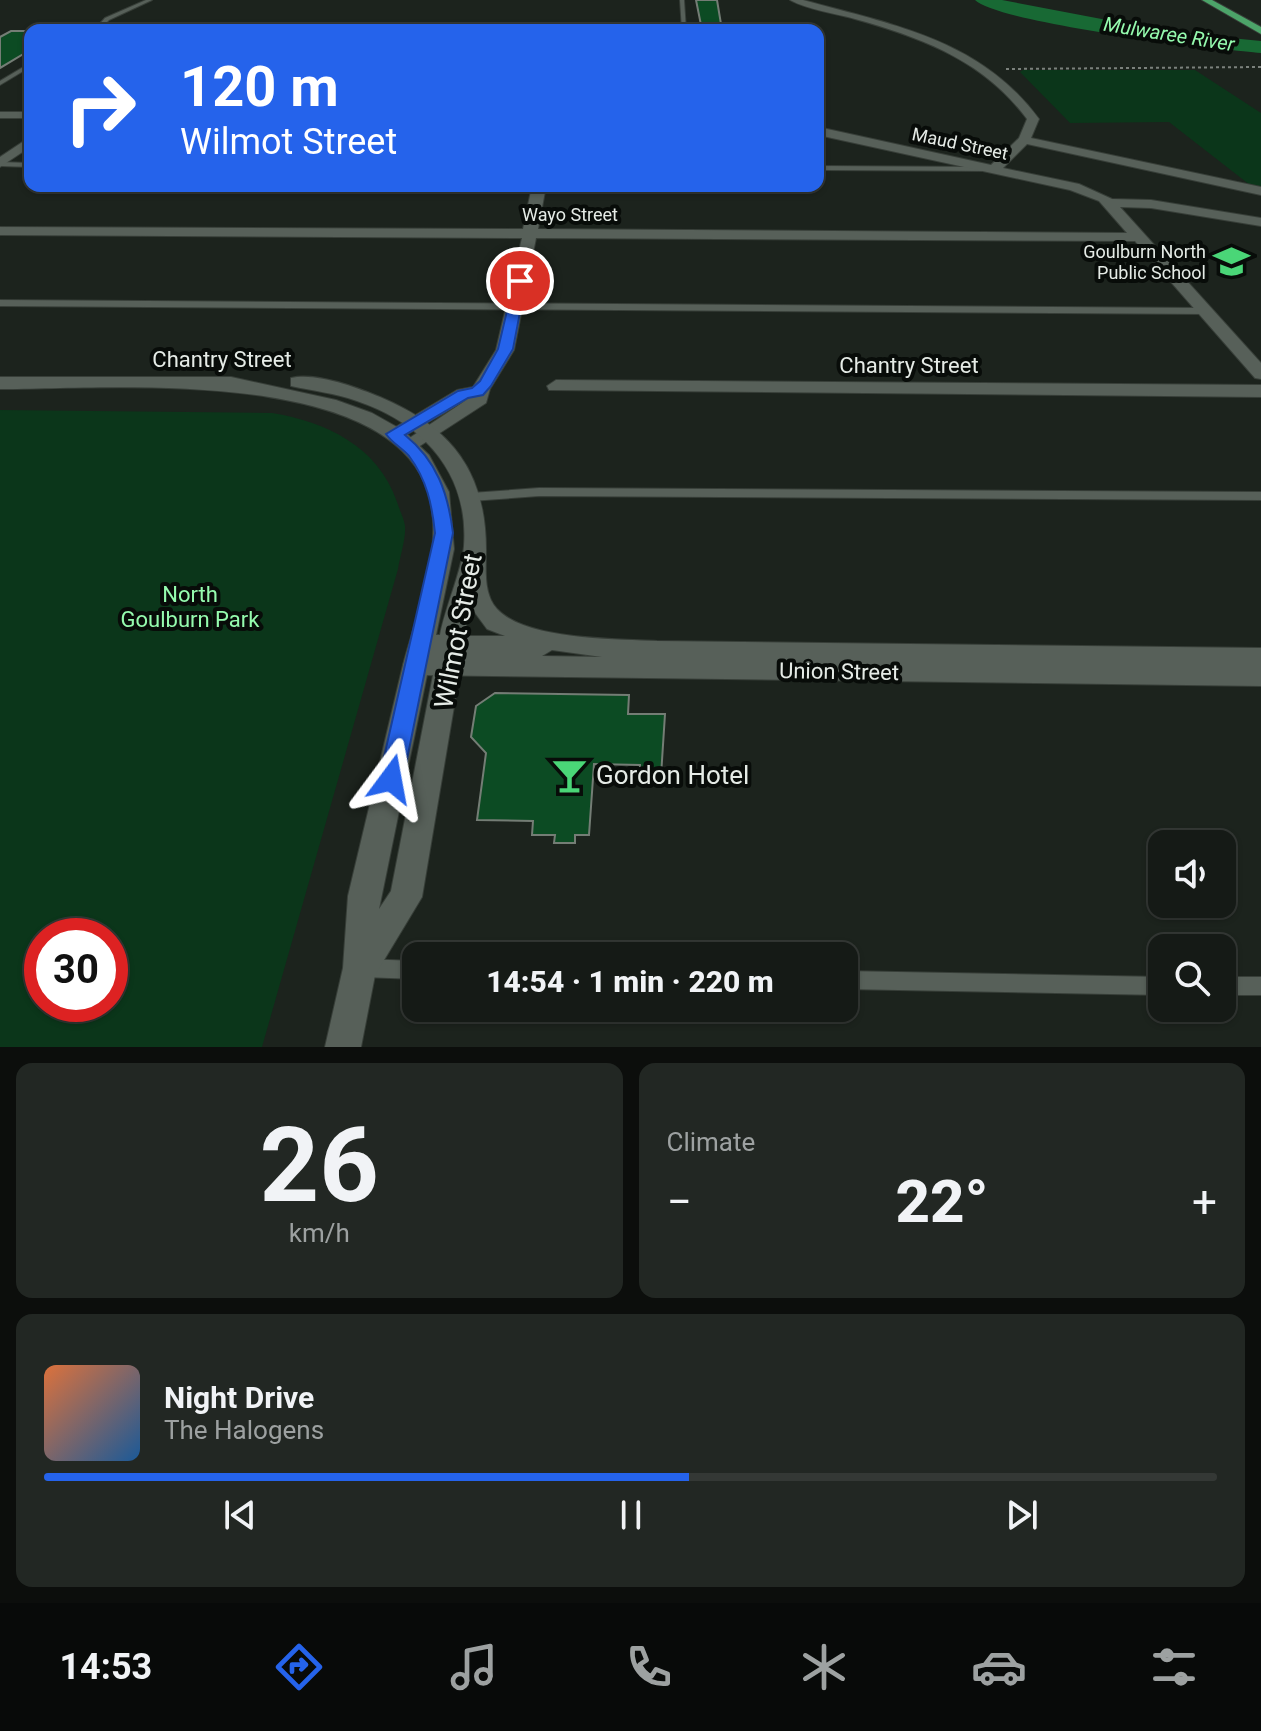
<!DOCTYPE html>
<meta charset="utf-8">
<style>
body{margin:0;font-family:Roboto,sans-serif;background:#222723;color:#f1f3f6;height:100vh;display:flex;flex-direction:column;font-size:30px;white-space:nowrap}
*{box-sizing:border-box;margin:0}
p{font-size:26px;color:#9da1a1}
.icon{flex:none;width:44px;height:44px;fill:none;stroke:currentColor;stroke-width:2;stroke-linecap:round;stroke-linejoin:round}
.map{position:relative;height:1047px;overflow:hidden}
.panel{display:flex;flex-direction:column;gap:16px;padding:16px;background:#0c0e0c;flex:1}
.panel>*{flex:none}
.top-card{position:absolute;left:24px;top:24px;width:800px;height:168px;border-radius:16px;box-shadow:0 2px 6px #0004,0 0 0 2px #343835;background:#2563eb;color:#fff;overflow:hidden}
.controls{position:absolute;left:1148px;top:830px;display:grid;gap:16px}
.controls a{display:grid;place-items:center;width:88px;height:88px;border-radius:16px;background:#151a16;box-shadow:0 2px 6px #0004,0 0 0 2px #343835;font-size:40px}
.speed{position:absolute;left:24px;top:918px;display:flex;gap:16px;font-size:40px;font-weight:700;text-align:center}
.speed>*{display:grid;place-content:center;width:104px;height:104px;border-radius:50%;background:#151a16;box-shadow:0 2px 6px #0004,0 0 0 2px #343835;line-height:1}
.speed .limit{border:12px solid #d22;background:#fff;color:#111}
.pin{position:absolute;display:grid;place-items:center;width:68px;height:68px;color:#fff;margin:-34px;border:4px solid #fff;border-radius:50%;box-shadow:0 2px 8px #0007}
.me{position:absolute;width:88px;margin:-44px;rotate:13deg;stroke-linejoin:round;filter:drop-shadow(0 0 6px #0008)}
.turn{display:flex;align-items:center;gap:28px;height:168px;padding:0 24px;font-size:36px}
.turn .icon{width:104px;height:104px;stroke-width:2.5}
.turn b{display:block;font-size:56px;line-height:68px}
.big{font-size:60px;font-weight:800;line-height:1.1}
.panel .card{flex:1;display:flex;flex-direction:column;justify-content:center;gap:12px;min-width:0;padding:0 28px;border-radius:16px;background:#222723}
.panel .dial{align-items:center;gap:0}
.dial b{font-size:104px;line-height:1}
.song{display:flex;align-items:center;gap:24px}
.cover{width:96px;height:96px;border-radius:12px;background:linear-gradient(135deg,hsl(20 70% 55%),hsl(210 70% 35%))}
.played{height:8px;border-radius:4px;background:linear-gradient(90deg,#2563eb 55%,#343835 55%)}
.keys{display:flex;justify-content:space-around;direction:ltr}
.heat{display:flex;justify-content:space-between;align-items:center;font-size:44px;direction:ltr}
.panel .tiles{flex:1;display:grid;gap:16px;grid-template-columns:1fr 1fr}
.card:last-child{grid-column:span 2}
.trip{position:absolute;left:402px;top:942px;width:456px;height:80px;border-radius:16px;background:#151a16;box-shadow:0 2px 6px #0004,0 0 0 2px #343835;font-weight:800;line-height:80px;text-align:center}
.tab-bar{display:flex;height:128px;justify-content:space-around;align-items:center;background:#080a09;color:#9da1a1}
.tab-bar .icon{width:56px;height:56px}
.tab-bar .on{color:#2563eb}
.tab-bar b{font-size:36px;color:#f1f3f6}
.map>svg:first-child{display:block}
.green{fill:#0b361a;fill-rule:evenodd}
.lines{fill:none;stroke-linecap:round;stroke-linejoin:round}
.river{fill:#186934;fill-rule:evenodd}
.building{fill:#0c4b23;stroke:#747d75;stroke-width:2}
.service-casing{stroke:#373e38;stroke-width:2}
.minor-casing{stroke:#373e38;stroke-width:2}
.secondary-casing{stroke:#373e38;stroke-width:2}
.primary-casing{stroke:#373e38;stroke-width:2}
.path{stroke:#7b817c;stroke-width:2;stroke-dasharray:3 3;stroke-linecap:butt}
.service{fill:#576059;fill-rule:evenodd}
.minor{fill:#576059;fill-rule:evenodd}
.secondary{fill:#576059;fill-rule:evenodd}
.primary{fill:#4ca469;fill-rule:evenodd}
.route{fill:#2563eb;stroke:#184099;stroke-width:2}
.labels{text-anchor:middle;stroke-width:8;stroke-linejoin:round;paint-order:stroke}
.far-street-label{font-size:18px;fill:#e5ebe6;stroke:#080c09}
.far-poi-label{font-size:18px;fill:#e5ebe6;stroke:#080c09;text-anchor:end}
.far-water-label{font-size:20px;font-style:italic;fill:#95fbae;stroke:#080c09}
.street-label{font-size:22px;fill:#e5ebe6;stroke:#080c09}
.park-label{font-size:22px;fill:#95fbae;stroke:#080c09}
.near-street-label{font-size:26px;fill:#e5ebe6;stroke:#080c09}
.near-poi-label{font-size:26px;fill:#e5ebe6;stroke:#080c09;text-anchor:start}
</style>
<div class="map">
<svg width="1261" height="1047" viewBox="0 0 1261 1047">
<rect width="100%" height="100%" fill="#1c231d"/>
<!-- green -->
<path class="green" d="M1023 70H1195L1261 113V187L1250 185 1169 122 1070 123 1020 72Z
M0 410 272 413C326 422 378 446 397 502 399 509 404 518 405 526 406 539 400 556 398 569L262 1047H0ZM42 936H110V1004H42Z"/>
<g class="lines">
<!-- river -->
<path class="river" d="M975 0H1002L1170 32 1261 41V53C1217 49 998 23 975 0Z"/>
</g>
<!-- building -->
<path class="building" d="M696 0H717L722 30H702Z
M11 31H30V50L0 68V37Z
M495 693 629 695 628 714H665L661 776H640V765L594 764 589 835H575V843H554L555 835H532L533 821 477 820 486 753 471 737 476 706Z"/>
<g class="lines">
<defs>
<path id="service" d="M146 0H152L109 20 99 30H94L105 18Z
M680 0H684L686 30H682Z
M473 26H477L476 30H472Z
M30 63V67L0 85V81Z
M0 162 30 163V167L0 166Z
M818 166 991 167 994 169 991 171 818 170Z
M0 300 1205 308 1209 311 1205 314 0 306Z
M539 488 1261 492V500L539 496 471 501 465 497 471 493Z
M363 959 416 961V979L363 977 357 974 354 968 357 962Z
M844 971 1162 977V995L844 989Z
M1222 977H1261V995H1222Z"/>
<path id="minor" d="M790 0H803C893 25 980 39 1039 119L1031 138 1261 187V195L1027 144 1003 168 1079 184 1112 199 1151 200 1261 218V226L1151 208 1120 207 1261 363V379L1255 378 1135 241 536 238 514 350 490 389 486 403 409 453 399 447 402 443 468 399 401 438 394 440 384 434 457 390 473 387 496 350 522 238 0 235V227L523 229 532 186H546L538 229 1127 233 1099 201 1070 190 818 135V127L991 165 1019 138 1027 119C984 61 923 38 855 19 834 13 808 10 790 0Z
M0 112H30V118H0Z
M30 137V147L0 167V157Z
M556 380 1261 385V397L549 390 547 386Z
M416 655 425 658 429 665 379 909 391 891 435 665 439 658 448 655 457 658 461 665 422 897 375 975 361 1047H325L343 968 348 896 403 665 407 658Z"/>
<path id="secondary" d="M0 377H231L336 400 372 413 404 431 429 455 449 492 454 549 436 635H440C445 608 462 570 464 546 469 473 423 423 357 401 335 393 313 391 291 386V378C315 372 356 387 380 397 451 427 486 471 486 550 486 569 483 594 497 609 526 640 616 639 657 641L1261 648V686L416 675 407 672 403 665C417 611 445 548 428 492 388 365 104 389 0 389ZM470 606 487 629 505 636H464ZM552 650 602 657 542 656Z"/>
<path id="primary" d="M1202 0H1212L1261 27V34Z"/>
</defs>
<!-- service casing -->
<use href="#service" class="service-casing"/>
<!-- minor casing -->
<use href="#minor" class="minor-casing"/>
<!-- secondary casing -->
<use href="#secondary" class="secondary-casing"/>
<!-- primary casing -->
<use href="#primary" class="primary-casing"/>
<!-- path -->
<path class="path" d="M1006 69 1261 67"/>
<!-- service -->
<use href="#service" class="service"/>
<!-- minor -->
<use href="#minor" class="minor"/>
<!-- secondary -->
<use href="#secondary" class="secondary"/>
<!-- primary -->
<use href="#primary" class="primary"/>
</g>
<!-- route -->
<path class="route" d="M520 277 526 281 513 349 491 386 483 395 468 398 405 435C437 461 448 493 453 533L403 779 399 786 391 789 382 786 379 779 435 533C432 505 427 480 409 456 402 448 392 443 386 434L458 391 472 388 480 381 498 349 514 281Z"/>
<!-- icons -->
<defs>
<symbol id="school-bare" viewBox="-9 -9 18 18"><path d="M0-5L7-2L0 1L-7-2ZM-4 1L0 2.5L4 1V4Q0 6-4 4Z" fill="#4ad677" stroke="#080c09" stroke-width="2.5" paint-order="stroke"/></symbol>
<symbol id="bar-bare" viewBox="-9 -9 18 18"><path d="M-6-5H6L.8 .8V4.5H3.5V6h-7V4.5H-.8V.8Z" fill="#4ad677" stroke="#080c09" stroke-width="2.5" paint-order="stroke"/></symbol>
</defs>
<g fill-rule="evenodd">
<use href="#school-bare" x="1206" y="236" width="51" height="51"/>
<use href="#bar-bare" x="544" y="750" width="51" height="51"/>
</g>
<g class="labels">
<!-- far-street labels -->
<g class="far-street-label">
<text transform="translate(960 144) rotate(12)" y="6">Maud Street</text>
<text x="570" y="221">Wayo Street</text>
</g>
<!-- far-poi labels -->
<g class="far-poi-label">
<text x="1206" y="258">Goulburn North<tspan x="1206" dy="21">Public School</tspan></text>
</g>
<!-- far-water labels -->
<g class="far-water-label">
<text transform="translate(1169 34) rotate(9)" y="7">Mulwaree River</text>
</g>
<!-- street labels -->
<g class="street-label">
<text x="222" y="367">Chantry Street</text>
<text x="909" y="373">Chantry Street</text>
<text transform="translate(839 671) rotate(1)" y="8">Union Street</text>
</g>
<!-- park labels -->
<g class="park-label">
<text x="190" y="602">North<tspan x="190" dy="25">Goulburn Park</tspan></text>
</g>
<!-- near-street labels -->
<g class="near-street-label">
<text transform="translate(458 631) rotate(-79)" y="9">Wilmot Street</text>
</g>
<!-- near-poi labels -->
<g class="near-poi-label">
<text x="596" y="784">Gordon Hotel</text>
</g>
</g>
</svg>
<div class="controls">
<a><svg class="icon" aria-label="sound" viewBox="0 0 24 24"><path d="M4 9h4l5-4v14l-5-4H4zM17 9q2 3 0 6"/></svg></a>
<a><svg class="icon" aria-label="search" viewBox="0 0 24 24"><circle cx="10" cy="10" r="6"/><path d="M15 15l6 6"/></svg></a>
</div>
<div class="speed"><div class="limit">30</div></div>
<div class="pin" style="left:520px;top:281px;background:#d93025"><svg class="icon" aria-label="arrive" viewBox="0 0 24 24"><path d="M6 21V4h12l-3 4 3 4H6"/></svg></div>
<svg class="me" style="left:391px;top:779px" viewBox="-20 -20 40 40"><path d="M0-17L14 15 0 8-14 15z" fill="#2563eb" stroke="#fff" stroke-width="4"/></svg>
<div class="trip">14:54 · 1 min · 220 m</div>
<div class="top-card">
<div class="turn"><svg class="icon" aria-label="right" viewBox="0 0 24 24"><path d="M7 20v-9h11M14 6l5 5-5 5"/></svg><div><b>120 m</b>Wilmot Street</div></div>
</div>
</div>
<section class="panel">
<div class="tiles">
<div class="card dial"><b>26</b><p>km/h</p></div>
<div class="card"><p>Climate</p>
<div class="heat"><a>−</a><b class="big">22°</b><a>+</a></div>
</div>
<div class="card">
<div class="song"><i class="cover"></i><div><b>Night Drive</b><p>The Halogens</p></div></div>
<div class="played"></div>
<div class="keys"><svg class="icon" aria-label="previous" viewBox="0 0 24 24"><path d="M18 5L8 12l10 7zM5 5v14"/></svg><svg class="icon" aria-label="pause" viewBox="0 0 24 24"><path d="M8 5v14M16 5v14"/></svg><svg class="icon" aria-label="next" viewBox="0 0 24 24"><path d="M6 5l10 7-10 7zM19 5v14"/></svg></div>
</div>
</div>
</section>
<nav class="tab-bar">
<b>14:53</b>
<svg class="icon on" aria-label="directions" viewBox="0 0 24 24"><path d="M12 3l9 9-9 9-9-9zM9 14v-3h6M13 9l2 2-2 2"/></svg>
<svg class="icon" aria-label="music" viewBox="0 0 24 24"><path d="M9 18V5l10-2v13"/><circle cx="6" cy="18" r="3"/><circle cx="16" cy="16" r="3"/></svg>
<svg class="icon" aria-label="phone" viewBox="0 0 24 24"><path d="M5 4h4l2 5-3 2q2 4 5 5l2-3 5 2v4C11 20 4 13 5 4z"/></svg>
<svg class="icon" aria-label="climate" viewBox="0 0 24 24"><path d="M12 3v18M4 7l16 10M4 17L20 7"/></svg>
<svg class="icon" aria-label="car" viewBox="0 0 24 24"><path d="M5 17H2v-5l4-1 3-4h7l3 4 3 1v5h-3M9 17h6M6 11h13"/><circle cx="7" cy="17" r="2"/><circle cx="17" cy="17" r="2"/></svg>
<svg class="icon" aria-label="filters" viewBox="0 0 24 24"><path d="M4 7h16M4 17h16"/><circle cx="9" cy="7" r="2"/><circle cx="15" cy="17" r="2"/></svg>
</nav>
